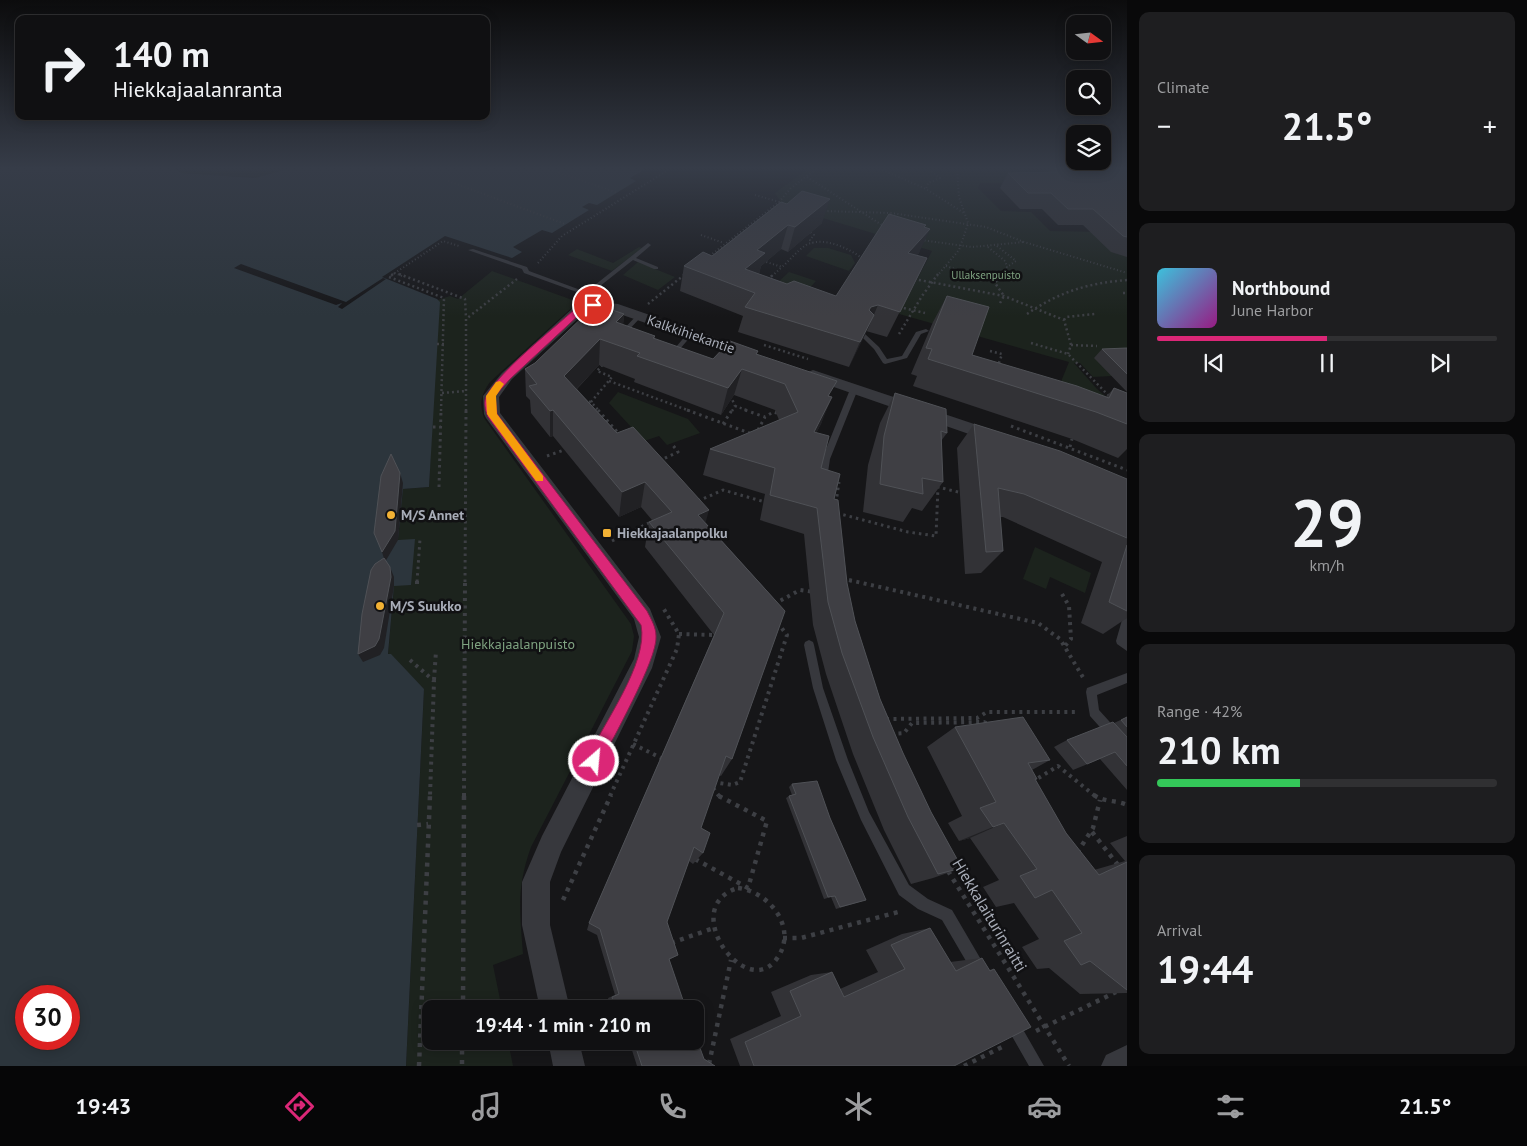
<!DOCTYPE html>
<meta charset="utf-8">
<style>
body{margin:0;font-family:"PT Sans",sans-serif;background:#1e1e20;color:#f1f3f6;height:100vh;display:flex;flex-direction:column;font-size:19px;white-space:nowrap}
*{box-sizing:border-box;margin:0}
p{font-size:16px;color:#9c9d9f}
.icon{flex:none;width:28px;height:28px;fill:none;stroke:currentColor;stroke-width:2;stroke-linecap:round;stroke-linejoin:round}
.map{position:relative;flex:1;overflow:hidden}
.side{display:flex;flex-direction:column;gap:12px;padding:12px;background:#09090a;width:400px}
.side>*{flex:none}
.guide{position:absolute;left:15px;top:15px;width:475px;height:105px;border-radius:10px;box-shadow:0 2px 12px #0003,0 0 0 1px #303032;background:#101012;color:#f1f3f6;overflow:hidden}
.needle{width:32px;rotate:105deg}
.fabs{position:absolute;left:1066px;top:15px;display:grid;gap:10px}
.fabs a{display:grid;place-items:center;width:45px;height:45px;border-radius:10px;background:#101012;box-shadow:0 2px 12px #0003,0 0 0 1px #303032;font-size:25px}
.speed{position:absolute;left:15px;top:985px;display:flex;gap:10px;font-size:25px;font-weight:700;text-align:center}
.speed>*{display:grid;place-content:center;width:65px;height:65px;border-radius:50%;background:#101012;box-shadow:0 2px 12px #0003,0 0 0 1px #303032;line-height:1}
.speed .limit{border:8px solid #d22;background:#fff;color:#111}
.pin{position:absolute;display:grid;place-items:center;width:42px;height:42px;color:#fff;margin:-21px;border:2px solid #fff;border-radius:50%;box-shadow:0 1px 5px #0007}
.me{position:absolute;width:55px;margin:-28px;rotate:27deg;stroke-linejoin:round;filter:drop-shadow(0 0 4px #0008)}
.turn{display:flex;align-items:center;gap:18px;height:105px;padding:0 15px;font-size:22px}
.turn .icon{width:65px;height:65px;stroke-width:2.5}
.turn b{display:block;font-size:35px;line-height:42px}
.big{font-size:38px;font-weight:700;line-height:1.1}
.side .tile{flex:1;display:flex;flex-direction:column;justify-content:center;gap:8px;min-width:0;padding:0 18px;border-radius:10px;background:#1e1e20}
.side .dial{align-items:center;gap:0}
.dial b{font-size:65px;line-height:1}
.song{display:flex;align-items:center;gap:15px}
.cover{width:60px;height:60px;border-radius:8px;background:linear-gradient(135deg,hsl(190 70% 55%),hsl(310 70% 35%))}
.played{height:5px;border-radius:2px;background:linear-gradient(90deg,#db2777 50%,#303032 50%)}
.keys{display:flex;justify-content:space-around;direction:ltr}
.heat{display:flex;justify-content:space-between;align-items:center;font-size:28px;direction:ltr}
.charge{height:8px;border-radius:4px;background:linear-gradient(90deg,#34c759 42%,#303032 0)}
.trip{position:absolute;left:422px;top:1000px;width:282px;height:50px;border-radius:10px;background:#101012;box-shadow:0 2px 12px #0003,0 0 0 1px #303032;font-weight:700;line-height:50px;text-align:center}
.dock{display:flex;height:80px;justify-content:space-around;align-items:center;background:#060607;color:#9c9d9f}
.dock .icon{width:35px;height:35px}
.dock .current{color:#db2777}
.dock b{font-size:22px;color:#f1f3f6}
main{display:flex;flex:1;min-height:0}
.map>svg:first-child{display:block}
.green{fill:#1c231d}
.water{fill:#2c353c;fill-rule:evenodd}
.pier{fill:#161618}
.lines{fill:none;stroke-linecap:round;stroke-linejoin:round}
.path-far4{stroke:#3d3f44;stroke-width:2;stroke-dasharray:1 2.5;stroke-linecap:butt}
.path-far3{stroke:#3d3f44;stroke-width:2.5;stroke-dasharray:2 3;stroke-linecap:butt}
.path-far2{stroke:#3d3f44;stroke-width:3;stroke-dasharray:2.5 4;stroke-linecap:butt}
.path-far1{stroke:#3d3f44;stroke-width:4;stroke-dasharray:3 4.5;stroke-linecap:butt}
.path{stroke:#3d3f44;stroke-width:4.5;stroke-dasharray:4 5.5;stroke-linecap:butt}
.lane{fill:#37383d;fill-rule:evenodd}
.street{fill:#37383d;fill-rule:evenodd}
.wall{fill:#323236}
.shaded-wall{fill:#212124}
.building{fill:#3f3f44;stroke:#4f5156}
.route{fill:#db2777;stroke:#8e194d}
.slow{fill:#f59e0b}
.poi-dot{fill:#f2b134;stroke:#111113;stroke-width:2}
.labels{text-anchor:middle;stroke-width:5;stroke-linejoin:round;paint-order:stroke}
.far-park-label{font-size:11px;fill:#7fa381;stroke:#111113}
.street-label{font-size:14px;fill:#a8adb8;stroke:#111113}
.poi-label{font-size:14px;font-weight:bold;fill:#a8adb8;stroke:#111113;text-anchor:start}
.park-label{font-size:14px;fill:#7fa381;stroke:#111113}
.near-street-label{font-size:16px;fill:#a8adb8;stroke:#111113}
</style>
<main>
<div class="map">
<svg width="1127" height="1066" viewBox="0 0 1127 1066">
<rect width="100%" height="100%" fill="#161618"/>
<!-- green -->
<path class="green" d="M173 167H295L255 178 182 173Z
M810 167H1026L1041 184 980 183 978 188 1001 211 1031 212 1050 231 1105 232 1127 248V357L1095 358 1112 376 1093 377 1080 363H1074L1097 389 1110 400 1060 384 1069 362 899 314 932 251 783 206 775 193Z
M639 247 642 248 612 271 568 255 577 249 613 263Z
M814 248H828L851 255 855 263 849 271 806 256Z
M638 262 675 277 658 290 623 275Z
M492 271 578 302 490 382C481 395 479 403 484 418L631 624 634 636 632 651 531 847C516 889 520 911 523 954L493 965 502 1009H431V1041H508L513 1066H406L424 689 388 655 394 586 415 540H398L403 489 429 487 438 300 450 296 458 299Z
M789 272 816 281 807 291 776 284Z
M618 392 688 419 700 433 667 445 659 436 644 441 609 403Z
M1035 547 1091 573 1085 593 1050 577 1046 589 1023 579Z"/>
<!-- water -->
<path class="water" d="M0 167H173L182 173 255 178 295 167H649L630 178 636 181 597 205 589 203 582 207 589 210 552 233 542 230 513 247 522 252 512 258 445 236 382 277 437 299 440 302 429 487 403 489 398 540 415 539 411 585 394 586 388 654H391L424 689 406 1066H0ZM26 996H69V1039H26Z"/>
<!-- pier -->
<path class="pier" d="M241 264 346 302 383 278 386 279 342 309 338 307 342 303 336 305 234 268Z"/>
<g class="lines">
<!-- path-far4 -->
<path class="path-far4" d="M542 167 618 193
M876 167 926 189 964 213
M926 167 940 178 928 183 926 189
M957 167 959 197 968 223
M1043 167 1049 170
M807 177 885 227
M448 181 565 224
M755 195 783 203
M824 211 891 213 986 227 1024 242 1127 273
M808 230 814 235 810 240 813 243
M701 235 724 243
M921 240 972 247 1024 242
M997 246 1016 261 1007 267 1001 276
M988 247 1005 261 1007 267
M707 258 779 202 791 188 819 167
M763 261 782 267C790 260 797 251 806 245 823 236 849 248 863 259
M538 263 562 236 673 167
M946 266 967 273
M391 276 395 273
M402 276 395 273 443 241 459 246
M772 276 782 267
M937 276 959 250 968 224"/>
<!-- path-far3 -->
<path class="path-far3" d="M393 274 389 277 444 298 441 411
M399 274 465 299 466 318
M914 279 1004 296 1064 320 1071 345 1068 354
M767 280 774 274
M1123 293H1127
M1000 303 1004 296 995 283 1001 274
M648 304 684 275
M899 307 925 313
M1027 314C1059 292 1088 283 1127 280
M1064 320 1066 317 1095 314
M899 334 922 296 938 274
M1031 343 1068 354 1111 398
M437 344H444
M764 345 808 359
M1071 345 1097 346
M990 351 1002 354 998 366
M609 381 690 411
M442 393 466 391
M584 401 591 402 599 411
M591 402 612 377 597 371 604 363
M735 406 749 411
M466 411V319L517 279
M732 411 735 406 732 399"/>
<!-- path-far2 -->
<path class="path-far2" d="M598 410 620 435
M687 410 752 434
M745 410 765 417
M723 424 732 410
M1011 426 1127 470
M433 427H441
M758 430 765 417 773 412 777 413
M1070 447 1072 439
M547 456 564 450
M659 461 678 452 672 444
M439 487 441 410
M698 501 723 490 765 502
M836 503 839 482
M837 513 908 532 936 536 938 487 962 493
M612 541 651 522
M843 579 855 582
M417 582 420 539
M465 582 466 410"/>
<!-- path-far1 -->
<path class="path-far1" d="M849 580 1038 623 1060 639 1084 679
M417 584V580
M1062 594 1069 606 1071 639 1065 646
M774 604 800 590 814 592
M679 634 715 635
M410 660 434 681 430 796
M434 680 436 651
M886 719 977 718 987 712H1078
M891 734 904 733 912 723 984 722 989 724
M633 744 665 760
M713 782 732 785 740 782 787 635 777 622
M1032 782 1058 766 1095 796
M713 788 719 796
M464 796 465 580
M610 796 677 649 679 634 662 606"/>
<!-- path -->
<path class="path" d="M1094 795C1103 802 1116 800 1127 805
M417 825 428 824
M1092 832 1118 865
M1077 853 1093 828 1100 800
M695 859 748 888 767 821 717 795
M948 871 1069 1066
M738 888C771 892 800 931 775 961 743 999 678 906 738 888Z
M563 900 611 795
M783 938H801L902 911
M671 943 714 928
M463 1009 464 795
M1036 1031 1116 992
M462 1041V1066
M709 1064 731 960
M419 1066 430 795
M964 1066 1006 1045"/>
<!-- lane -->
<path class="lane" d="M648 243 651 245 650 246 636 258 658 267V269H654L633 260 590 294 596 305 593 307 591 306 585 295 524 273 522 269 468 250 473 249 527 267 529 271 586 292Z
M639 314 642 316 641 317 624 335H620V333L637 315Z
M926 329 929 331 921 334 907 358 885 364 883 363 874 349 860 335 861 334H865L879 347 887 359 902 356 916 332Z
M690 332 692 333V335L673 357H669V355L688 333Z
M851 387H854L858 389 830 459 827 479 823 482 820 481 819 479 822 459Z
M1127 616V651L1117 644 1116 641 1122 620 1124 617Z
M809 640 813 642 814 645 823 688 848 760 869 812 909 885 928 899 952 910 983 963 985 968 983 973 978 975 973 973 942 920 918 909 899 895 861 820 836 760 813 688 804 645 805 642Z
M1127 673V683L1097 695 1099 710 1127 741V755L1123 753 1090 716 1086 692 1087 688Z
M1012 1017 1017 1019 1044 1066H1029L1005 1024 1007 1019Z"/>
<!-- street -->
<path class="street" d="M593 301 618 304 754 351 756 354 754 357H744L611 311 594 309 583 314 512 379 499 397 500 413 650 609 661 637 652 668 561 852 550 882V925L570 1009H540L522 925V882L542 836 634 659 639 637 634 619 486 418 484 414 483 396 502 373 573 308Z
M813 370 1001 433 1003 437 1001 441H989L808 378 806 375 808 372Z
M548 1041H579L585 1066H553Z
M1127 1045V1066H1101L1106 1055Z"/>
</g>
<!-- wall -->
<path class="wall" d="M1045 167H1127V257L1111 252 1083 225H1058L1042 209H1020L1000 188 1008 173 1050 172Z
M781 202 822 223 788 252 781 249 761 266 759 274 787 284 836 296 925 228 919 253 917 255 927 258 887 337 866 331 849 367 738 332 743 316 680 291 684 266 712 256Z
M947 296 972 355 1106 397 1114 388 1127 393V449L1118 458 1072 439 913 386 917 376 911 374 933 322Z
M599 309 624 314 623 325 655 336V339L713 359 758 351 757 354 830 396 821 424 816 433 821 468 834 499 847 583 855 621 880 699 903 753 931 812 962 868 933 878 911 884 884 830 853 754 826 674 813 625 804 534 760 520 765 494 703 475 710 449 779 420 775 410 734 395 721 415 634 382 635 379 599 365 577 389 617 433 706 523 785 611 732 759 721 776 719 775 701 828 703 853 693 864 689 861 667 922 678 955 669 960 686 1009H611L608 998 615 995 597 935 587 930 589 923 714 635 645 547 649 522 652 520 641 507 619 517 553 436 550 437 531 413 530 400 526 396 525 369 535 363Z
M1127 348V392L1094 358 1102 349Z
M895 393 947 433 941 441 943 482 922 511 912 508 903 522 863 512 868 465 880 423Z
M974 424 1127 479V618L1103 634 1081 623 1102 562 1003 517H1000L1003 551 981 573 965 574 957 448Z
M1127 717V790L1100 759 1073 770 1054 747 1067 740 1114 723Z
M955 727 1050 760 1032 770 1037 779 1035 780 1066 833 1094 870 1125 861 1110 843 1127 836V993L1080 994 1049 968 1037 969 1022 947 1039 939 1014 903 996 907 983 887 999 880 970 838 959 841 948 823 962 816 927 747Z
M792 784 830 818 866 900 836 909 831 897 824 899 786 798 789 796 792 795 789 787Z
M930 928 950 962 982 958 989 970 994 969 954 1066H740L730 1039 781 1016 771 992 811 975 832 972 840 989 878 972 866 950 902 934Z
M621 1041H696L704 1059 715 1066H637L630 1044 626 1045 621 1042Z"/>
<!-- shaded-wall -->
<path class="shaded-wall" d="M830 199 822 223 788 252 795 227Z
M788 225 781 249 761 266 758 278 745 269 757 250Z
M926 225 918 242 930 229 919 253 897 278 908 253Z
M878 305 867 331 849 367 860 342 869 310 871 307Z
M624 314 622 340 616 322Z
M600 339 599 365 564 402V376Z
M742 369 734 395 721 415 728 388Z
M832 397 821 424 802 458 814 432Z
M553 410V436L550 437V411Z
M400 473 403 483 398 540 385 562 382 552Z
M645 482 641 507 619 517 622 492Z
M709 510 702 536 698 515Z
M390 567 394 577V586L384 648 380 655 363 662 358 654Z
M1004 823 970 838 959 841 993 827Z"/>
<!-- building -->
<path class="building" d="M1058 167H1127V237L1123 236 1093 209H1068L1051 193H1028L1008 173 1058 172 1054 168Z
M802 191 830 199 795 227 788 225 757 250 765 253 745 269 787 284 794 281 836 296 889 214 926 225 924 227 930 229 908 253 927 258 900 312 878 305 871 307 869 310 874 315 860 342 745 307 755 293 684 266 703 252 712 256 781 202 787 204Z
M947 296 989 307 972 355 1077 386 1109 398 1114 388 1127 393V424L1096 412 928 359 932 349 926 348Z
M601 306 624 314 616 322 655 336 653 338 713 359 730 341 758 351 756 354 837 381 828 396 832 397 814 432 829 436 821 468 840 474 834 499 838 500 847 583 855 621 880 699 903 753 931 812 962 868 938 874 908 817 873 737 842 653 828 602 817 508 770 495 775 468 710 449 798 412 785 384 742 369 728 388 637 356 640 353 600 339 564 376 617 433 633 427 681 479 709 510 698 515 785 611 732 759 726 756 701 828 710 833 703 853 694 847 667 922 678 955 669 959 686 1009H615L612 997 619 994 600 929 589 923 724 613 649 522 672 512 645 482 622 492 553 410 550 411 529 386 537 384 525 369 535 363 593 307 599 309Z
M1127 348V374L1102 349Z
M895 393 946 409 947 433 941 431 943 482 922 478 923 494 880 484 884 436Z
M974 424 1060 451 1127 479V538L1024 494 998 488 1003 551 986 552Z
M391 454 400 473 395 531 382 552 374 533 381 476Z
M1127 545V611L1109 602Z
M384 558 390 567 391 577 379 639 375 646 358 654 362 614 371 570 375 564Z
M1023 717 1050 760 1028 763 1037 779H1035L1066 833 1099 875 1127 862V990L1090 961 1081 965 1064 941 1082 933 1052 890 1035 898 1020 876 1037 869 1004 823 993 827 980 808 996 802 955 727Z
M1127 717V727L1121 720Z
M1113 722 1127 737V766L1115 752 1087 764 1067 740Z
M817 781 830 818 866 900 840 907 835 896 828 897 789 796 796 794 792 784Z
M930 928 956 971 982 958 990 971 994 969 1031 1027 954 1066H754L745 1042 801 1016 790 991 832 972 844 997 905 969 891 945Z
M696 1037 704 1059 715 1066H642L634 1042 626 1045 625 1041H696Z"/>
<!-- sky -->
<linearGradient id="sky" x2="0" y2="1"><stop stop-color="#0c0c0d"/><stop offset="0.53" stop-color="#363c48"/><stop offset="1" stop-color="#363c48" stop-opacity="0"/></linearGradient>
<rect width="1127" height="317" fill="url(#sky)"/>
<!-- route -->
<path class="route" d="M590 303 597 305 581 313 510 379 495 396 497 414 647 611C651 619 656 627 656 636 658 659 611 741 599 766L594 769 589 766 586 761C602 725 649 663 641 625L488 417C485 410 483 401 487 395 500 371 553 329 575 309Z"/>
<!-- slow -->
<path class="slow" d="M500 381 504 384 496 396 497 414 543 476V481H536L487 414 486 396 496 382Z"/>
<!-- markers -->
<g class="poi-dot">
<circle cx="391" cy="515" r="5"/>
<rect x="602" y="528" width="10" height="10" rx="2.5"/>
<circle cx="380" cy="606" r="5"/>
</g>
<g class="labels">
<!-- far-park labels -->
<g class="far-park-label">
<text x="986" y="279">Ullaksenpuisto</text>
</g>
<!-- street labels -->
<g class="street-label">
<text transform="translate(691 334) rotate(19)" y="5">Kalkkihiekantie</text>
</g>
<!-- poi labels -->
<g class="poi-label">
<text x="401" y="520">M/S Annet</text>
<text x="617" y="538">Hiekkajaalanpolku</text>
<text x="390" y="611">M/S Suukko</text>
</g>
<!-- park labels -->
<g class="park-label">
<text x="518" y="649">Hiekkajaalanpuisto</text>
</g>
<!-- near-street labels -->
<g class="near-street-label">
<text transform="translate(990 915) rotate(59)" y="6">Hiekkalaiturinraitti</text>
</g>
</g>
</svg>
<div class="fabs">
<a><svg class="needle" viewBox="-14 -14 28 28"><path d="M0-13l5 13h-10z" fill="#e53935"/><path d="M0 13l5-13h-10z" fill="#9c9d9f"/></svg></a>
<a><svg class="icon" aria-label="search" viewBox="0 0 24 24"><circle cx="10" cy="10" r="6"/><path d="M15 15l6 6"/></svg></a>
<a><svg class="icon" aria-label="layers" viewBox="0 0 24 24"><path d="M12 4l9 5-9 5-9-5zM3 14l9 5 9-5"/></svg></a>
</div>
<div class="speed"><div class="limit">30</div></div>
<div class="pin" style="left:593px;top:305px;background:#d93025"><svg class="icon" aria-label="arrive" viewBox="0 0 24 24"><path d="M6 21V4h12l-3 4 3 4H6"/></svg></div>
<svg class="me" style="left:594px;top:761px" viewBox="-20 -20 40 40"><circle r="17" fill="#db2777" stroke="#fff" stroke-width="3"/><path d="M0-11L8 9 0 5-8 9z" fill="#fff"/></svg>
<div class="trip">19:44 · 1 min · 210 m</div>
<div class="guide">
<div class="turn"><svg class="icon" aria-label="right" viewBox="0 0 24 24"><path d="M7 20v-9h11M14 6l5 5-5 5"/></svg><div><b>140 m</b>Hiekkajaalanranta</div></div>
</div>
</div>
<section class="side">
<div class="tile"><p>Climate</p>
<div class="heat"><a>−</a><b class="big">21.5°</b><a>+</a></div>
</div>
<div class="tile">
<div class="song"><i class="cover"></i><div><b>Northbound</b><p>June Harbor</p></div></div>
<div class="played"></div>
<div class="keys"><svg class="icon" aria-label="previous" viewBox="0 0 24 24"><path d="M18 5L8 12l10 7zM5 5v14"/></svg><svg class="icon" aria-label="pause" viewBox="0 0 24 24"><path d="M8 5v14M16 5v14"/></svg><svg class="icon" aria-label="next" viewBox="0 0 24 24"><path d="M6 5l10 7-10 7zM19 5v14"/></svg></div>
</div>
<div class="tile dial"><b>29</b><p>km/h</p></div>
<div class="tile"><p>Range · 42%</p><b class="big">210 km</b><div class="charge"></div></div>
<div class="tile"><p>Arrival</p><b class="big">19:44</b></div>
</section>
</main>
<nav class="dock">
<b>19:43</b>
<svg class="icon current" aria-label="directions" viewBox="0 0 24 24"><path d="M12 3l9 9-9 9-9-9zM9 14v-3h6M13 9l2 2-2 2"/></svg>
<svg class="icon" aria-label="music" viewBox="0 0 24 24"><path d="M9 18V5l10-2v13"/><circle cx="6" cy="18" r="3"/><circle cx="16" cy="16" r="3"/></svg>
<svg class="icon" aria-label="phone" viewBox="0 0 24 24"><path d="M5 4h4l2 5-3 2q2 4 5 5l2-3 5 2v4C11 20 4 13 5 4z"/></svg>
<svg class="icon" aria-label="climate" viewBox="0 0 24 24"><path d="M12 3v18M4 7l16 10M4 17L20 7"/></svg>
<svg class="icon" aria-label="car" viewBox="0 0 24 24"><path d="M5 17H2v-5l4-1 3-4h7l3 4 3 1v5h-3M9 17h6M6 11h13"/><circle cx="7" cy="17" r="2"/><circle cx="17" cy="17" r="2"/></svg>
<svg class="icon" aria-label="filters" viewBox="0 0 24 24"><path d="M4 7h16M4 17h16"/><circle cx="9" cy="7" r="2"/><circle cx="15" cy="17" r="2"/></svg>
<b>21.5°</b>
</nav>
